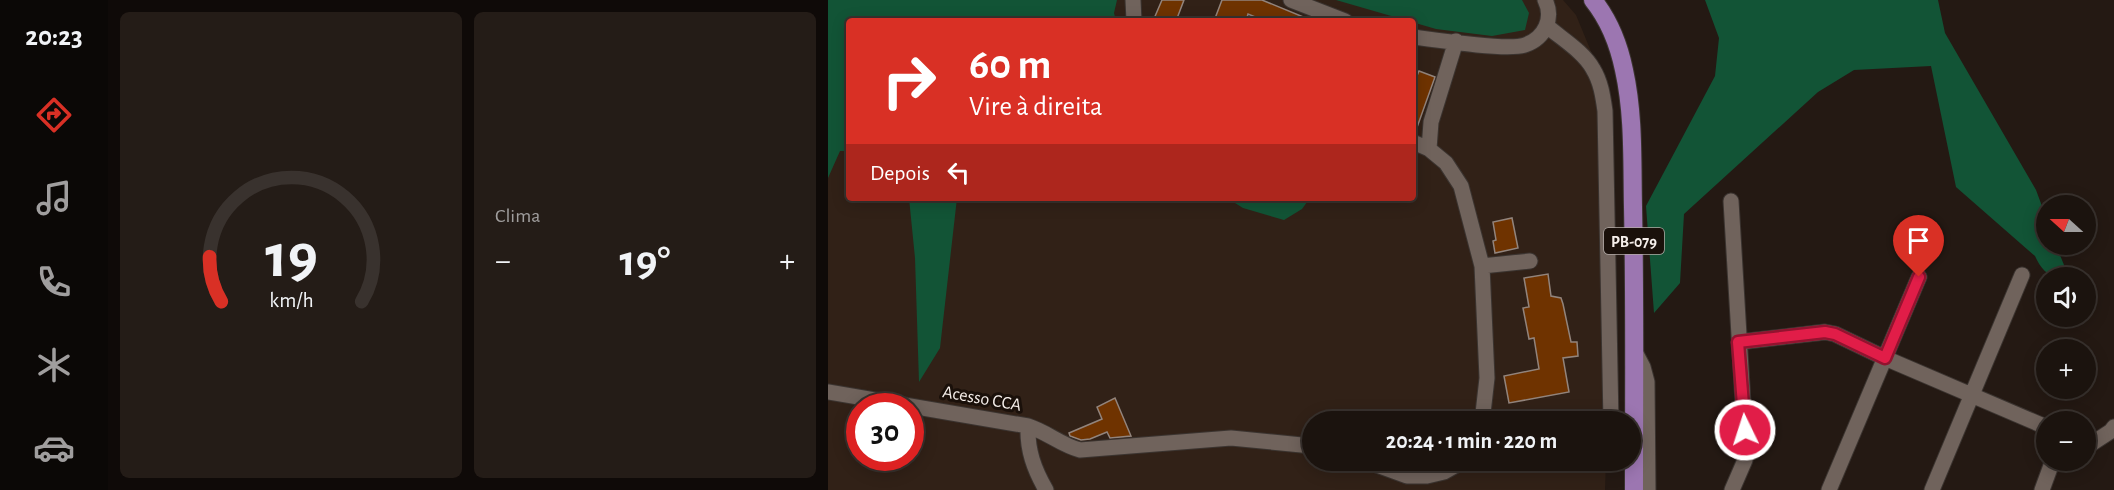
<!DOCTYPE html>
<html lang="pt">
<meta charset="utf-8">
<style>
body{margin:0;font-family:"Alegreya Sans",sans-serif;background:#241c17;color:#f1f3f6;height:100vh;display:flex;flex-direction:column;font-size:22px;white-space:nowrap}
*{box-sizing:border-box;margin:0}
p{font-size:20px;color:#a09e9e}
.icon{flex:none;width:33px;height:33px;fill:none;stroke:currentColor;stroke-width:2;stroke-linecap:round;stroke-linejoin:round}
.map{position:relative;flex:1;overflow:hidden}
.details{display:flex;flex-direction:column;gap:12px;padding:12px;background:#0f0a08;width:720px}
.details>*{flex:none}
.hud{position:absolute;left:18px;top:18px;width:570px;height:183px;border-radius:6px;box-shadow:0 3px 15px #0003,0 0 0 2px #39322e;background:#d93025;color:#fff;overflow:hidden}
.needle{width:39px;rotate:291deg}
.tools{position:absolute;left:1208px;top:195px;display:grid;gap:12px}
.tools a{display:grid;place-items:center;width:60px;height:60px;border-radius:50%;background:#1b130e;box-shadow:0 3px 15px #0003,0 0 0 2px #39322e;font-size:30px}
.speed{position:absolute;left:18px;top:393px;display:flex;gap:12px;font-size:30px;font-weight:700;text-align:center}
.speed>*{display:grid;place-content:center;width:78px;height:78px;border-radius:50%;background:#1b130e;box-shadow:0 3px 15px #0003,0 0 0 2px #39322e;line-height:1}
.speed .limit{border:9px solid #d22;background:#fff;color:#111}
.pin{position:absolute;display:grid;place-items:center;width:51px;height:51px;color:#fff;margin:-62px -26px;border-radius:50% 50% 50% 0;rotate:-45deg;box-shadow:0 0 6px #0007}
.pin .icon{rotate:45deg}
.me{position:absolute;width:66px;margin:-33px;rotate:356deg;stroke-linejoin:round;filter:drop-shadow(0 0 4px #0008)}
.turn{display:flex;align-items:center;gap:21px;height:126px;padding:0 24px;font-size:27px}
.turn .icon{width:78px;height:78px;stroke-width:2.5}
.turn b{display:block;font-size:42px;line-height:51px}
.then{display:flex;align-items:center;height:57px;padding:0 24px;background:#0003;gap:12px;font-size:22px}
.big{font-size:45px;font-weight:700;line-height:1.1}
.details .widget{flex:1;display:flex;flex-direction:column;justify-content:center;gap:9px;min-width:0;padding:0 21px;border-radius:9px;background:#241c17}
.details .dial{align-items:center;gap:0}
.dial svg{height:156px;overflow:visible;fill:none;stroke:#39322e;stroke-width:7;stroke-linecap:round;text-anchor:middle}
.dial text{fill:#f1f3f6;stroke:none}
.heat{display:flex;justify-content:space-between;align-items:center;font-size:33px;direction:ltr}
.details .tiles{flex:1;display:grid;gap:12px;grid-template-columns:repeat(2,1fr)}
.trip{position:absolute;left:474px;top:411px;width:339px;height:60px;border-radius:30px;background:#1b130e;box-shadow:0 3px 15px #0003,0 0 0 2px #39322e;font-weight:700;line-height:60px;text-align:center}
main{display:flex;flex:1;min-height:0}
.dock{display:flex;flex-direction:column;width:108px;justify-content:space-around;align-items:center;background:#0b0806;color:#a09e9e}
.dock .icon{width:42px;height:42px}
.dock .active{color:#d93025}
.dock b{font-size:27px;color:#f1f3f6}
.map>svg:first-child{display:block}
.built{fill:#312117;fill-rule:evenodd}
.forest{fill:#125436}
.building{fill:#6f3300;stroke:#92847c;stroke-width:1.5}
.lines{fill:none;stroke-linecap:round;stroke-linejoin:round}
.minor-casing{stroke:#3b3430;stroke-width:17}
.major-casing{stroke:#3b3430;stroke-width:20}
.minor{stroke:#70635c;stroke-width:15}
.major{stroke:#9c76b1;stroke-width:18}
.route-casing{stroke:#92132f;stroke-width:15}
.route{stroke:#e11d48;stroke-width:10}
.labels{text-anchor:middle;stroke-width:6;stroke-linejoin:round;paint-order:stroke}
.shield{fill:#1a100a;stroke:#b3aba7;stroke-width:1.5}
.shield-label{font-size:16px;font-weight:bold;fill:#f5eeea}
.street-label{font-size:18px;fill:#f5eeea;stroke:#1a100a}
</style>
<main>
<nav class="dock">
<b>20:23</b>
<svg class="icon active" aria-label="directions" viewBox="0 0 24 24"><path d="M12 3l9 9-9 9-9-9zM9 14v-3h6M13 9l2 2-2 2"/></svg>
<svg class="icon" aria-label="music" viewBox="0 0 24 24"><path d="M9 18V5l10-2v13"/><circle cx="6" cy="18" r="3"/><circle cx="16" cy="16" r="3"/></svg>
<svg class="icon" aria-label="phone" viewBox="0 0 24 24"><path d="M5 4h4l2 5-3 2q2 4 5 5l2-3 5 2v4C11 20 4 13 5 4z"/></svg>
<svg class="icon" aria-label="climate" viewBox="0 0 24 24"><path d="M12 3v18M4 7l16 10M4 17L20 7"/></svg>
<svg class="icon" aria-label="car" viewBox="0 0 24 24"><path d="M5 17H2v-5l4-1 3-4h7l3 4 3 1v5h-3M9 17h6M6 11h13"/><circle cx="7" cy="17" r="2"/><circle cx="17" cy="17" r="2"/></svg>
</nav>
<section class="details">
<div class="tiles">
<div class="widget dial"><svg viewBox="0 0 100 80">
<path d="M14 69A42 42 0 1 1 86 69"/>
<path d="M14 69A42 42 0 0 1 8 46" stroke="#d93025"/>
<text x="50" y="56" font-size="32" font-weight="700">19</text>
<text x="50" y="72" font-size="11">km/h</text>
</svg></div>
<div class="widget"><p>Clima</p>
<div class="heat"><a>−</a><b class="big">19°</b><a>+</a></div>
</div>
</div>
</section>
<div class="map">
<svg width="1286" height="490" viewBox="0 0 1286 490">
<rect width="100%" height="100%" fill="#241913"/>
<!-- built -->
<path class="built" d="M0 0H735L748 15 767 61 776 130 777 421 484 422V460L778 461 777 490H0ZM21 21H585V198H21ZM32 406H82V458H32Z"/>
<!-- forest -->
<path class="forest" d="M0 0H289L286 13 288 21H21V151H12L0 178Z
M508 0H694L701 13 697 30 664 36 608 29Z
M877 0H1110L1117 33 1208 190 1218 217V244L1228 245 1240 275C1224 282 1213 270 1207 256L1128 187 1103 66 1026 70 990 92 856 214 852 283 826 313 818 206 887 76 891 38Z
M81 198H129L112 348 91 382 87 258Z
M399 198H482L474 209 456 220 415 208Z"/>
<!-- building -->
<path class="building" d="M334 0H356L348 21H325Z
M394 0H434L485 21H437L420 14 418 21H386Z
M591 71 607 77 587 133 585 132V85Z
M684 218 690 248 667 253 665 241 668 240 665 222Z
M720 274 723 296 733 298 735 304 743 342H749L750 356 735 358 741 392 681 403 676 376 711 369 706 338 701 339 695 308 701 307 696 278Z
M287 398 303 436 282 438 279 432 262 439 253 440 242 436 241 433 274 419 269 407Z"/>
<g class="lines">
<defs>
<path id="minor" d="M305 0 306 21
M463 0 517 21
M719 26C734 39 756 52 765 69 773 82 775 97 777 111L783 422
M585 37C607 40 680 51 697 45 717 38 726 18 717 0
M628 41 603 122 601 149 618 163 633 186 654 266 702 261
M585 142 601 149
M903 201 918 453 917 460 904 490
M911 342 997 332 1007 334 1057 358 1218 427
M806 350 815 367 819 382 820 490
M0 392 200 426C199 450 206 469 218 490
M654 422 659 378 654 266
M200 426C219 432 233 445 252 450L403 438 484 446
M1257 448 1283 431 1286 427
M535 460 579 476H599L616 472 630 464 655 460
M701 460 756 463 764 460
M1001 490 1091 277
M1104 490 1194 275
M1214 490 1225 460"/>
<path id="major" d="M765 0C781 20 791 46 796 70 806 115 804 162 805 207 807 301 806 396 806 490"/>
</defs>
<!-- minor casing -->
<use href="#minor" class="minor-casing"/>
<!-- major casing -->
<use href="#major" class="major-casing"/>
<!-- minor -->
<use href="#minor" class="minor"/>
<!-- major -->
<use href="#major" class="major"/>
</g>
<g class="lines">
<defs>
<path id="route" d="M917 430 910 342 997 332 1007 334 1057 358 1091 277"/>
</defs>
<!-- route casing -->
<use href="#route" class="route-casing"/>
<!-- route -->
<use href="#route" class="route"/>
</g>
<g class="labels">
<!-- shield labels -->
<rect class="shield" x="776" y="228" width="60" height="26" rx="4.5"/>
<g class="shield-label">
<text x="806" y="247">PB-079</text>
</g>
<!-- street labels -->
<g class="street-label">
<text transform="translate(154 398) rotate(10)" y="6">Acesso CCA</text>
</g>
</g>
</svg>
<div class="tools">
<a><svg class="needle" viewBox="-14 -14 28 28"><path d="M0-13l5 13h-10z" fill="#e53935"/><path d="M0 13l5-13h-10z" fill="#a09e9e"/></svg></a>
<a><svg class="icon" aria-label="sound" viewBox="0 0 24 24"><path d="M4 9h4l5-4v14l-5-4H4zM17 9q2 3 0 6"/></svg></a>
<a>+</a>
<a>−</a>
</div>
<div class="speed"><div class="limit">30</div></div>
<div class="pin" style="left:1091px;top:277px;background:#d93025"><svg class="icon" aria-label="arrive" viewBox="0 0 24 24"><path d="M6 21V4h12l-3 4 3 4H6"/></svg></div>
<svg class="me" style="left:917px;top:430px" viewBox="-20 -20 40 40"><circle r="17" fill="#e11d48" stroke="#fff" stroke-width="3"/><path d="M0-11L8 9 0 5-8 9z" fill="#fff"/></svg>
<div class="trip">20:24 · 1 min · 220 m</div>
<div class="hud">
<div class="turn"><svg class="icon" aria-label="right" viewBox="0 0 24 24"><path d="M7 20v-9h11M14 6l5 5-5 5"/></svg><div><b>60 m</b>Vire à direita</div></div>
<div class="then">Depois<svg class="icon" aria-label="left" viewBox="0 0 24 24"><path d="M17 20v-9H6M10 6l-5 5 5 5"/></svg></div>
</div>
</div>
</main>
